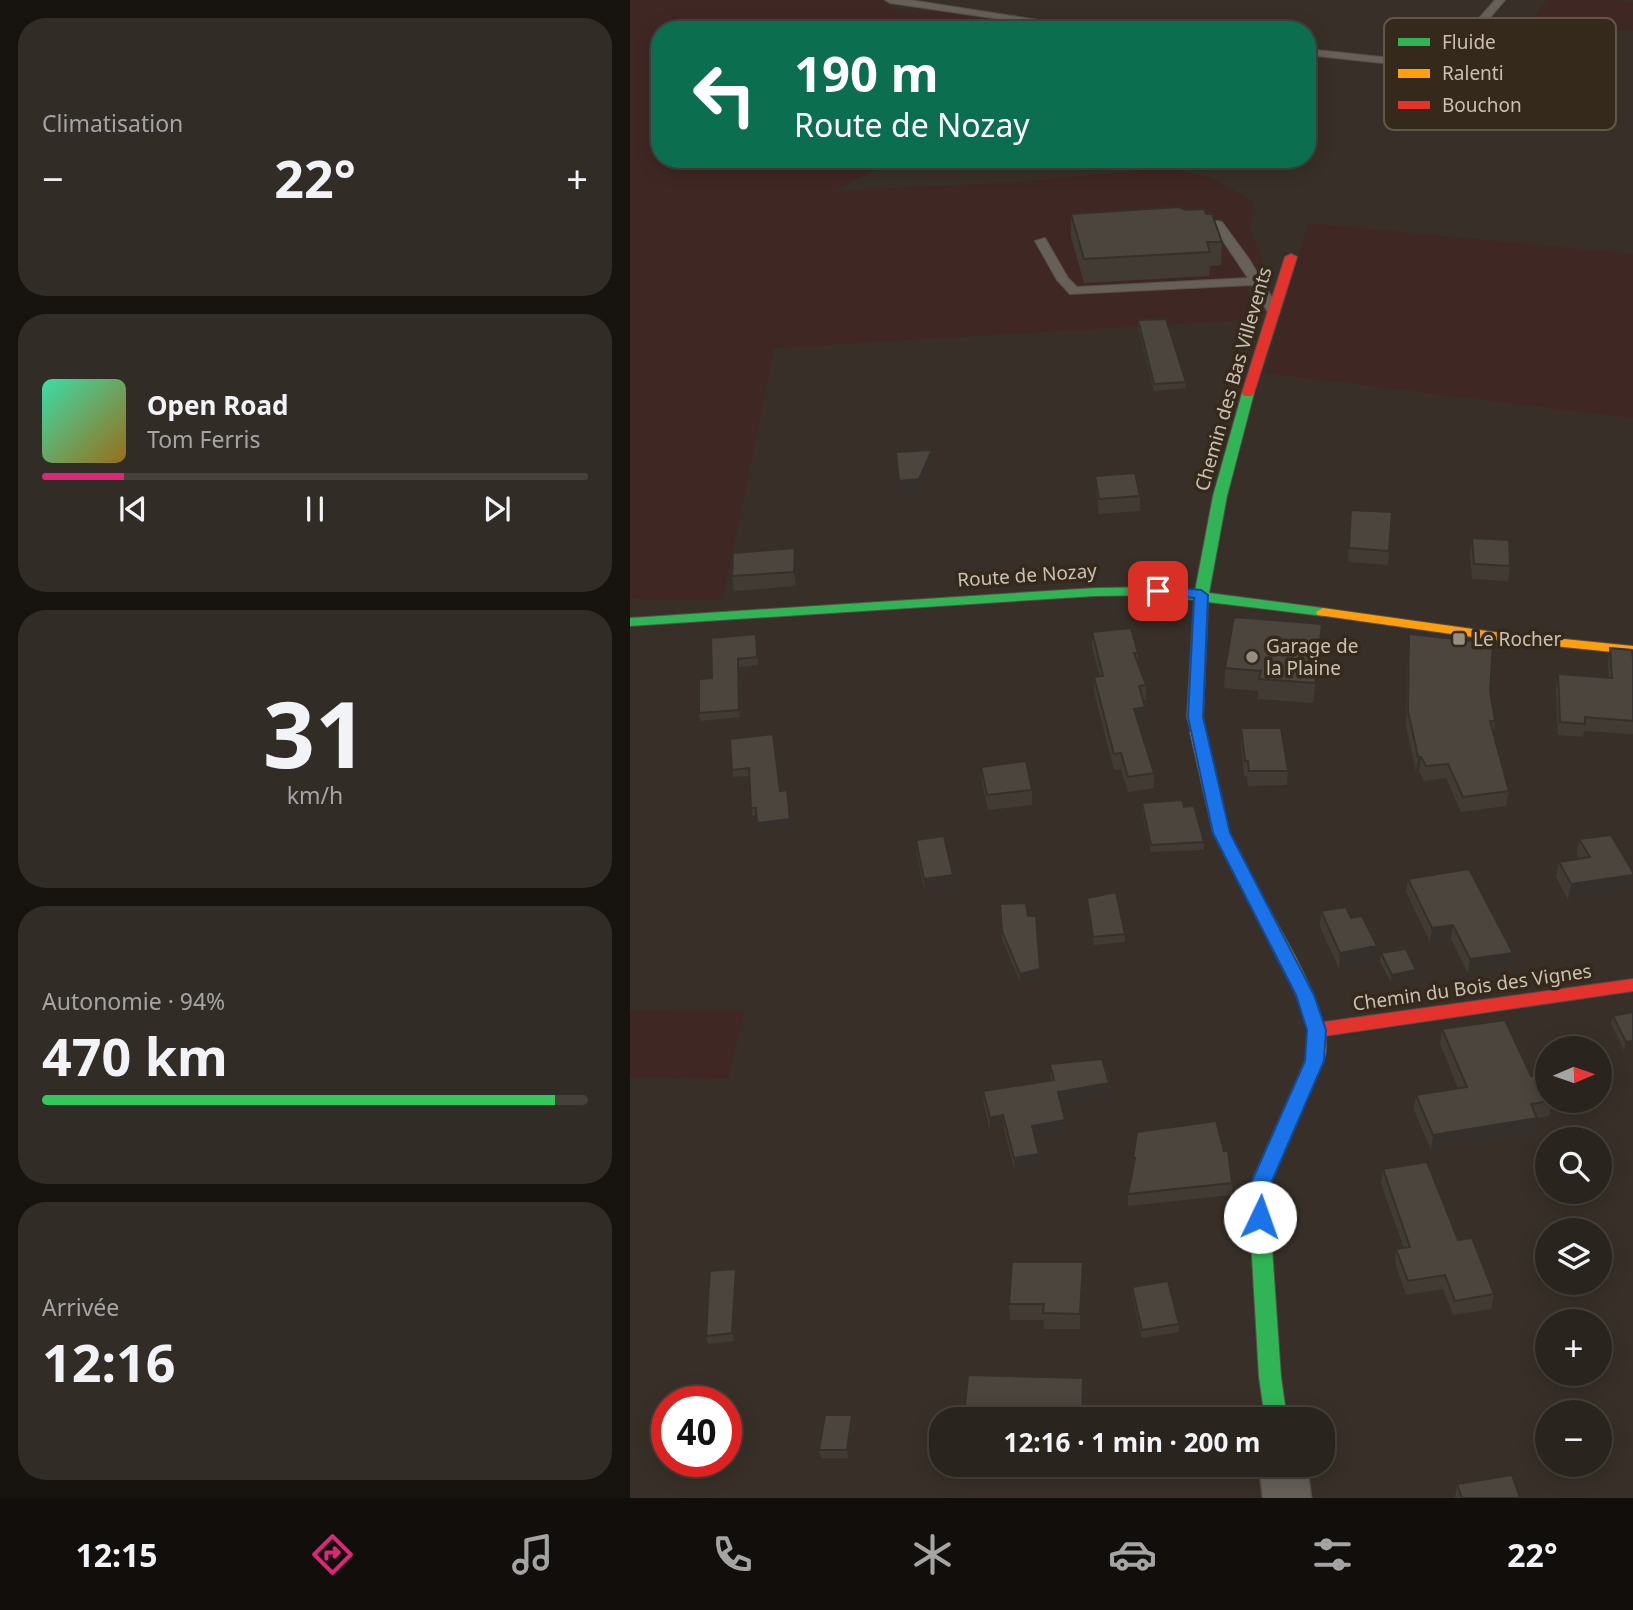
<!DOCTYPE html>
<html lang="fr">
<meta charset="utf-8">
<style>
body{margin:0;font-family:"Noto Sans",sans-serif;background:#322c27;color:#f1f3f6;height:100vh;display:flex;flex-direction:column;font-size:26px;white-space:nowrap}
*{box-sizing:border-box;margin:0}
p{font-size:23px;color:#a5a4a4}
.icon{flex:none;width:38px;height:38px;fill:none;stroke:currentColor;stroke-width:2;stroke-linecap:round;stroke-linejoin:round}
.map{position:relative;flex:1;overflow:hidden}
.side{display:flex;flex-direction:column;gap:18px;padding:18px;background:#171410;width:630px}
.side>*{flex:none}
.hud{position:absolute;left:21px;top:21px;width:665px;height:147px;border-radius:28px;box-shadow:0 4px 18px #0003,0 0 0 2px #46413c;background:#0b6e4f;color:#fff;overflow:hidden}
.needle{width:46px;rotate:88deg}
.fabs{position:absolute;left:905px;top:1036px;display:grid;gap:14px}
.fabs a{display:grid;place-items:center;width:77px;height:77px;border-radius:50%;background:#2a241e;box-shadow:0 4px 18px #0003,0 0 0 2px #46413c;font-size:35px}
.speed{position:absolute;left:21px;top:1386px;display:flex;gap:14px;font-size:35px;font-weight:700;text-align:center}
.speed>*{display:grid;place-content:center;width:91px;height:91px;border-radius:50%;background:#2a241e;box-shadow:0 4px 18px #0003,0 0 0 2px #46413c;line-height:1}
.speed .limit{border:10px solid #d22;background:#fff;color:#111}
.pin{position:absolute;display:grid;place-items:center;width:60px;height:60px;color:#fff;margin:-30px;border-radius:14px;box-shadow:0 4px 10px #0006}
.me{position:absolute;width:77px;margin:-38px;rotate:3deg;stroke-linejoin:round;filter:drop-shadow(0 0 5px #0008)}
.turn{display:flex;align-items:center;gap:24px;height:147px;padding:0 28px;font-size:32px}
.turn .icon{width:91px;height:91px;stroke-width:2.5}
.turn b{display:block;font-size:49px;line-height:60px}
.big{font-size:52px;font-weight:700;line-height:1.1}
.side .widget{flex:1;display:flex;flex-direction:column;justify-content:center;gap:10px;min-width:0;padding:0 24px;border-radius:28px;background:#322c27}
.side .dial{align-items:center;gap:0}
.dial b{font-size:91px;line-height:1}
.song{display:flex;align-items:center;gap:21px}
.cover{width:84px;height:84px;border-radius:10px;background:linear-gradient(135deg,hsl(160 70% 55%),hsl(40 70% 35%))}
.played{height:7px;border-radius:4px;background:linear-gradient(90deg,#db2777 15%,#46413c 15%)}
.keys{display:flex;justify-content:space-around;direction:ltr}
.heat{display:flex;justify-content:space-between;align-items:center;font-size:38px;direction:ltr}
.charge{height:10px;border-radius:5px;background:linear-gradient(90deg,#34c759 94%,#46413c 0)}
.trip{position:absolute;left:299px;top:1407px;width:406px;height:70px;border-radius:28px;background:#2a241e;box-shadow:0 4px 18px #0003,0 0 0 2px #46413c;font-weight:700;line-height:70px;text-align:center}
.dock{display:flex;height:112px;justify-content:space-around;align-items:center;background:#110e0c;color:#a5a4a4}
.dock .icon{width:49px;height:49px}
.dock .selected{color:#db2777}
.dock b{font-size:32px;color:#f1f3f6}
main{display:flex;flex:1;min-height:0}
.map>svg:first-child{display:block}
.green{fill:#3f2724}
.lines{fill:none;stroke-linecap:round;stroke-linejoin:round}
.lane-casing{stroke:#554e46;stroke-width:2}
.street-casing{stroke:#554e46;stroke-width:3}
.fast-casing{stroke:#554e46;stroke-width:2}
.slow-casing{stroke:#554e46;stroke-width:2}
.jam-casing{stroke:#554e46;stroke-width:2}
.lane{fill:#666059;fill-rule:evenodd}
.street{fill:#666059;fill-rule:evenodd}
.fast{fill:#30b455;fill-rule:evenodd}
.slow{fill:#ff9f0a;fill-rule:evenodd}
.jam{fill:#e5322d;fill-rule:evenodd}
.wall{fill:#413b34}
.shaded-wall{fill:#35302b}
.building{fill:#4c453d;stroke:#35302b;stroke-width:2}
.route{fill:#1a73e8;stroke:#114b97;stroke-width:2}
.poi-dot{fill:#978e82;stroke:#34291b;stroke-width:2.5}
.labels{text-anchor:middle;stroke-width:7;stroke-linejoin:round;paint-order:stroke}
.street-label{font-size:19px;fill:#cac0b2;stroke:#34291b}
.poi-label{font-size:19px;fill:#cac0b2;stroke:#34291b;text-anchor:start}
.key{fill:#34291b;stroke:#615648;stroke-width:2}
.key-label{font-size:19px;fill:#cac0b2}
</style>
<main>
<section class="side">
<div class="widget"><p>Climatisation</p>
<div class="heat"><a>−</a><b class="big">22°</b><a>+</a></div>
</div>
<div class="widget">
<div class="song"><i class="cover"></i><div><b>Open Road</b><p>Tom Ferris</p></div></div>
<div class="played"></div>
<div class="keys"><svg class="icon" aria-label="previous" viewBox="0 0 24 24"><path d="M18 5L8 12l10 7zM5 5v14"/></svg><svg class="icon" aria-label="pause" viewBox="0 0 24 24"><path d="M8 5v14M16 5v14"/></svg><svg class="icon" aria-label="next" viewBox="0 0 24 24"><path d="M6 5l10 7-10 7zM19 5v14"/></svg></div>
</div>
<div class="widget dial"><b>31</b><p>km/h</p></div>
<div class="widget"><p>Autonomie · 94%</p><b class="big">470 km</b><div class="charge"></div></div>
<div class="widget"><p>Arrivée</p><b class="big">12:16</b></div>
</section>
<div class="map">
<svg width="1003" height="1498" viewBox="0 0 1003 1498">
<rect width="100%" height="100%" fill="#383028"/>
<!-- green -->
<path class="green" d="M0 0H252L269 13 309 11 350 20 345 30H30V159H267L204 191 386 182 539 168 579 177 623 201 621 230 641 285 616 287 630 319 144 348 93 600 0 599Z
M917 0H983L1003 3V31L901 22Z
M678 223 1003 254V418L635 373Z
M0 1011 114 1012 98 1079 0 1077Z"/>
<g class="lines">
<defs>
<path id="lane" d="M255 0H280L472 30H445L260 3Z
M865 0H875L821 63 790 67 677 55V49L790 61 814 58Z
M588 221 592 222 619 259 650 311 649 314H639L622 285 440 294 427 280 405 241 415 238 438 278 447 287 618 278 585 229 565 230 559 226 565 222Z"/>
<path id="street" d="M629 1465H677L681 1498H633Z"/>
<path id="fast" d="M618 389 624 393 597 496 579 593 693 608 700 612 693 616 578 602 573 717 576 732 574 735H562L557 717 564 600 528 595 465 596 0 626V618L465 588 528 587 565 591 583 496 612 393Z
M685 1052 692 1054 694 1059 638 1190 651 1377 657 1419H635L629 1377 618 1190 676 1059 678 1054Z"/>
<path id="slow" d="M693 608 864 632 1003 646V654L864 640 688 615 686 612Z
M568 727 576 732C583 765 589 799 599 831 615 882 718 1016 692 1064L685 1066 678 1064 676 1059 678 1030 666 995 583 833 560 732Z"/>
<path id="jam" d="M661 254 667 257 624 393 622 396H614L612 393 655 257Z
M1003 979V991L687 1037 680 1035 678 1030 680 1025 687 1023Z"/>
</defs>
<!-- lane casing -->
<use href="#lane" class="lane-casing"/>
<!-- street casing -->
<use href="#street" class="street-casing"/>
<!-- fast casing -->
<use href="#fast" class="fast-casing"/>
<!-- slow casing -->
<use href="#slow" class="slow-casing"/>
<!-- jam casing -->
<use href="#jam" class="jam-casing"/>
<!-- lane -->
<use href="#lane" class="lane"/>
<!-- street -->
<use href="#street" class="street"/>
<!-- fast -->
<use href="#fast" class="fast"/>
<!-- slow -->
<use href="#slow" class="slow"/>
<!-- jam -->
<use href="#jam" class="jam"/>
</g>
<!-- wall -->
<path class="wall" d="M555 210 576 214 592 242 591 265 580 266 579 276 454 283 441 237V214Z
M508 320 556 382V388L524 391 508 327Z
M465 476 510 496V511L469 514 466 490Z
M721 510 762 512 758 565 718 562Z
M842 538 880 566 878 581 842 579 840 552Z
M165 548 167 562 166 586 104 591 102 576Z
M462 632 508 653V663L516 685V700H513L515 722 508 723 524 773V788L498 792 491 769 484 770 464 692V677H470L462 647Z
M779 634 860 691 865 721 863 735 879 791 876 806 831 812 816 778 794 781 789 772H786L776 726 778 648Z
M127 641 128 665 109 667 110 717 70 721 69 713 82 678Z
M690 644 683 703 628 699V691L594 688 595 668Z
M980 648 1003 660V734L954 731 953 737 928 735 926 687 928 674 979 678 978 661Z
M611 728 658 771 657 785 618 786 617 776H614L611 743Z
M100 739 150 791 161 827 128 831 126 815 122 816 119 776 103 777Z
M351 767 402 790V805L358 810 352 782Z
M512 803 554 807 574 842V850L521 852 512 811Z
M949 839 1001 890 938 900 926 877 929 862 949 859 947 854Z
M286 840 323 875 324 889 295 893 287 854Z
M778 879 883 953 880 967 838 973 821 939 800 942 776 892Z
M457 898 495 934V942L464 945 457 906Z
M370 904 398 916 410 977 390 982 372 939Z
M691 911 721 918 745 962 709 969 690 927Z
M751 953 786 970 785 978 761 983 750 961Z
M1003 1012V1048L994 1050 981 1024 983 1016Z
M812 1029 922 1101 919 1116 907 1118 904 1133 801 1150 784 1110 786 1095 828 1088 810 1044Z
M420 1064 479 1083V1097L432 1105 435 1120 436 1134 405 1139 409 1168 385 1172 374 1129 360 1132 354 1105 353 1091 421 1080Z
M507 1132 602 1183V1195L498 1206V1194L503 1169V1158Z
M753 1169 828 1240 864 1294 861 1309 823 1315 813 1289 776 1295 765 1263 766 1249 774 1248 751 1184Z
M107 1277 104 1341 78 1344 76 1336Z
M453 1278 450 1329H414V1320H380L379 1304Z
M502 1287 549 1324V1332L512 1338 502 1295Z
M222 1415 223 1423 218 1458H191L189 1450Z
M827 1484 890 1498H825Z"/>
<!-- shaded-wall -->
<path class="shaded-wall" d="M302 450 303 464 290 493 270 496 269 481Z
M165 548 167 562 166 586 164 572Z
M108 659 109 667 110 717 109 710Z
M515 707V722L504 724V709Z
M788 757H791L789 772H786Z
M157 790 161 827 128 831 127 823Z
M323 875 324 889 295 893 294 879Z
M1003 875 1001 890 938 900 941 884Z
M823 925 821 939 800 942 802 928Z
M747 946 745 962 709 969 710 953Z
M883 953 880 967 838 973 840 959Z
M410 969V977L390 982V974Z
M786 970 785 978 761 983 762 975Z
M1003 1041V1048L994 1050 996 1042Z
M479 1083V1097L429 1106 428 1092Z
M373 1115 374 1129 360 1132V1118Z
M907 1118 904 1133 801 1150 803 1135Z
M435 1120 436 1134 402 1140V1126Z
M409 1154V1168L385 1172 384 1158Z
M453 1262V1278L450 1329V1314Z
M106 1269 107 1277 104 1341 102 1333Z
M222 1415 223 1423 218 1458 217 1450Z"/>
<!-- building -->
<path class="building" d="M549 207 555 210 574 209 576 214H582L592 242H577L580 252 454 259 441 214Z
M536 319 556 382 524 384 508 320Z
M302 450 289 479 269 481 266 452Z
M505 473 510 496 469 499 465 476Z
M721 510 762 512 759 551 719 548Z
M842 538 879 540 880 566 844 564Z
M165 548 164 572 102 576 103 553Z
M604 617 692 624 685 683 629 679 631 671 595 668Z
M501 628 508 653H504L516 685 509 686 515 707 504 709 524 773 498 777 491 753 484 754 464 677 473 676 462 632Z
M126 634 127 657 108 659 109 710 69 713V679L82 678 81 638Z
M779 634 863 643 860 691 865 721H860L879 791 833 797 818 764 796 766 791 757H788L778 711Z
M980 648 1002 650 1003 660V721L955 717V724L930 722 928 674 982 678Z
M611 728H651L658 771H619L618 761H615Z
M143 734 150 791 157 790 160 819 127 823 126 808H121L119 768 102 770 100 739Z
M396 761 402 790 357 795 351 767Z
M552 800 554 807 564 806 574 842 521 845 512 803Z
M981 835 1003 872V875L941 884 929 862 960 857 949 839Z
M314 836 323 875 294 879 286 840Z
M839 869 883 953 840 959 823 925 802 928 778 879Z
M486 892 495 934 463 937 457 898Z
M396 903 398 916H406L410 969 390 974 372 931 370 904Z
M716 907 721 918 732 916 747 946 710 953 691 911Z
M776 949 786 970 762 975 751 953Z
M1003 1012V1041L996 1042 983 1016Z
M875 1020 901 1076 911 1075 917 1089V1101H921L901 1104 907 1118 803 1135 786 1095 837 1087 812 1029Z
M472 1059 479 1083 428 1092 435 1120 402 1126 409 1154 384 1158 373 1115 360 1118 353 1091 424 1080 420 1064Z
M586 1121 594 1151H598L602 1183 498 1194 505 1158H503L507 1132Z
M797 1162 828 1240 842 1238 864 1294 825 1301 815 1275 778 1281 766 1249 780 1247 753 1169Z
M382 1262H453L450 1314 413 1313 414 1304H379Z
M106 1269 102 1333 76 1336 80 1271Z
M538 1281 549 1324 512 1330 502 1287Z
M338 1375 453 1378 452 1419H334Z
M195 1415H222L217 1450H189Z
M882 1475 890 1498H832L827 1484Z"/>
<!-- route -->
<path class="route" d="M528 586 571 590 578 595 573 717 600 833 684 995 696 1030 694 1061 638 1190 640 1217 637 1223 630 1225 623 1223 620 1217 618 1190 675 1061 677 1030 666 995 583 833 558 717 564 598 523 594 521 591Z"/>
<!-- markers -->
<g class="poi-dot">
<rect x="822" y="632" width="14" height="14" rx="3.5"/>
<circle cx="622" cy="657" r="7"/>
</g>
<g class="labels">
<!-- street labels -->
<g class="street-label">
<text transform="translate(603 379) rotate(-74)" y="7">Chemin des Bas Villevents</text>
<text transform="translate(397 575) rotate(-4)" y="7">Route de Nozay</text>
<text transform="translate(842 987) rotate(-8)" y="7">Chemin du Bois des Vignes</text>
</g>
<!-- poi labels -->
<g class="poi-label">
<text x="843" y="646">Le Rocher</text>
<text x="636" y="653">Garage de<tspan x="636" dy="22">la Plaine</tspan></text>
</g>
</g>
<!-- legend -->
<rect x="754" y="18" width="232" height="112" rx="10" class="key"/>
<rect x="768" y="38" width="32" height="8" fill="#30b455"/>
<rect x="768" y="69" width="32" height="9" fill="#ff9f0a"/>
<rect x="768" y="101" width="32" height="8" fill="#e5322d"/>
<g class="key-label">
<text x="812" y="49">Fluide</text>
<text x="812" y="80">Ralenti</text>
<text x="812" y="112">Bouchon</text>
</g>
</svg>
<div class="fabs">
<a><svg class="needle" viewBox="-14 -14 28 28"><path d="M0-13l5 13h-10z" fill="#e53935"/><path d="M0 13l5-13h-10z" fill="#a5a4a4"/></svg></a>
<a><svg class="icon" aria-label="search" viewBox="0 0 24 24"><circle cx="10" cy="10" r="6"/><path d="M15 15l6 6"/></svg></a>
<a><svg class="icon" aria-label="layers" viewBox="0 0 24 24"><path d="M12 4l9 5-9 5-9-5zM3 14l9 5 9-5"/></svg></a>
<a>+</a>
<a>−</a>
</div>
<div class="speed"><div class="limit">40</div></div>
<div class="pin" style="left:528px;top:591px;background:#d93025"><svg class="icon" aria-label="arrive" viewBox="0 0 24 24"><path d="M6 21V4h12l-3 4 3 4H6"/></svg></div>
<svg class="me" style="left:630px;top:1217px" viewBox="-20 -20 40 40"><circle r="19" fill="#fff"/><path d="M0-13L10 11 0 6-10 11z" fill="#1a73e8"/></svg>
<div class="trip">12:16 · 1 min · 200 m</div>
<div class="hud">
<div class="turn"><svg class="icon" aria-label="left" viewBox="0 0 24 24"><path d="M17 20v-9H6M10 6l-5 5 5 5"/></svg><div><b>190 m</b>Route de Nozay</div></div>
</div>
</div>
</main>
<nav class="dock">
<b>12:15</b>
<svg class="icon selected" aria-label="directions" viewBox="0 0 24 24"><path d="M12 3l9 9-9 9-9-9zM9 14v-3h6M13 9l2 2-2 2"/></svg>
<svg class="icon" aria-label="music" viewBox="0 0 24 24"><path d="M9 18V5l10-2v13"/><circle cx="6" cy="18" r="3"/><circle cx="16" cy="16" r="3"/></svg>
<svg class="icon" aria-label="phone" viewBox="0 0 24 24"><path d="M5 4h4l2 5-3 2q2 4 5 5l2-3 5 2v4C11 20 4 13 5 4z"/></svg>
<svg class="icon" aria-label="climate" viewBox="0 0 24 24"><path d="M12 3v18M4 7l16 10M4 17L20 7"/></svg>
<svg class="icon" aria-label="car" viewBox="0 0 24 24"><path d="M5 17H2v-5l4-1 3-4h7l3 4 3 1v5h-3M9 17h6M6 11h13"/><circle cx="7" cy="17" r="2"/><circle cx="17" cy="17" r="2"/></svg>
<svg class="icon" aria-label="filters" viewBox="0 0 24 24"><path d="M4 7h16M4 17h16"/><circle cx="9" cy="7" r="2"/><circle cx="15" cy="17" r="2"/></svg>
<b>22°</b>
</nav>
